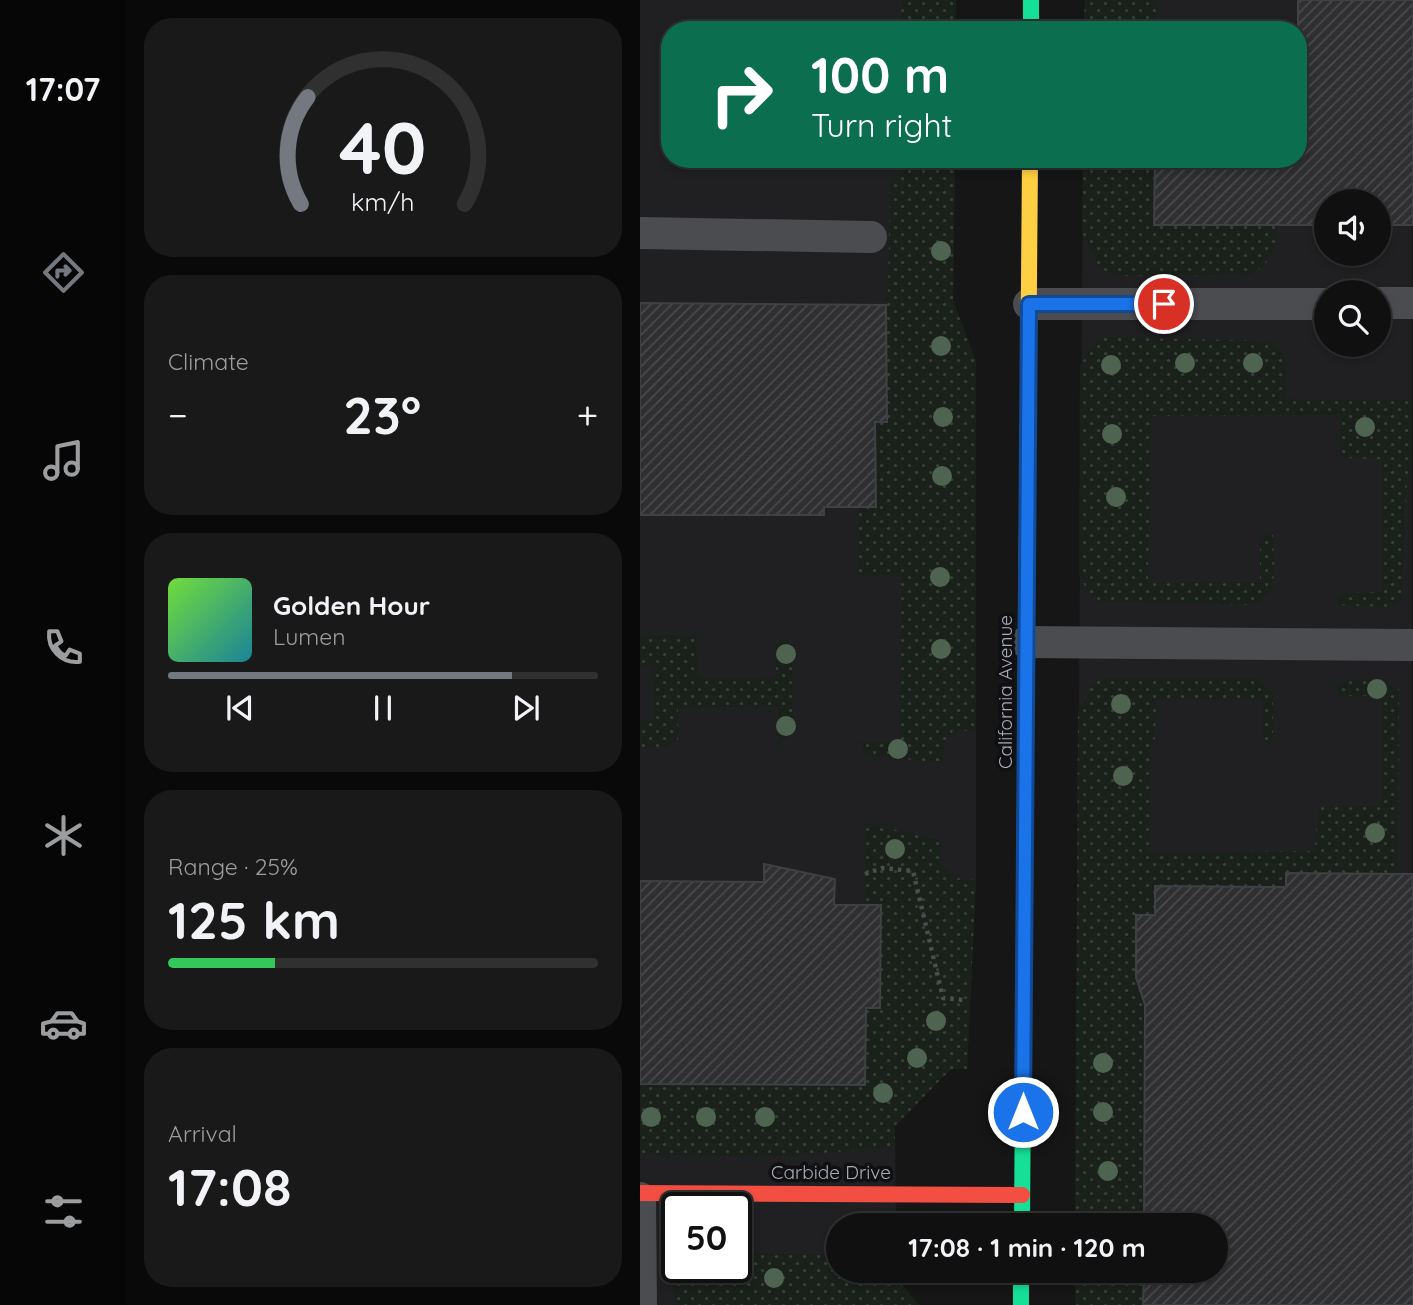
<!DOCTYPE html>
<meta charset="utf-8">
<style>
body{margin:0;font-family:Quicksand,sans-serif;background:#19191a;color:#f1f3f6;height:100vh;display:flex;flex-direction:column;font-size:26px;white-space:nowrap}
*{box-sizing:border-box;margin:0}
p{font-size:23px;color:#9c9d9f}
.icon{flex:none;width:38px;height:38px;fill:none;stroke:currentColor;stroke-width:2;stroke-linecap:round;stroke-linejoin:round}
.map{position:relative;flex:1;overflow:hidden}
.details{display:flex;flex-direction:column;gap:18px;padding:18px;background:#090909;width:514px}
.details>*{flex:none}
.banner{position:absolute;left:21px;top:21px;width:646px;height:147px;border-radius:28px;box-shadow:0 4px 10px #0003,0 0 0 2px #303031;background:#0b6e4f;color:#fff;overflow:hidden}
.fabs{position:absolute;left:674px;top:189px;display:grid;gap:14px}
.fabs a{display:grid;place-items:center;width:77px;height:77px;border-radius:50%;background:#101011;box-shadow:0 4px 10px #0003,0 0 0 2px #303031;font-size:35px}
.speed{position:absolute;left:21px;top:1192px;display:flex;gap:14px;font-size:35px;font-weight:700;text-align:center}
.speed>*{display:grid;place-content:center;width:91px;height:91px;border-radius:50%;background:#101011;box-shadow:0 4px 10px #0003,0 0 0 2px #303031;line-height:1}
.speed .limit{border:4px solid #111;border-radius:10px;background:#fff;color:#111}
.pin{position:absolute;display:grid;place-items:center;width:60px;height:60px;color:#fff;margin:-30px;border:4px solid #fff;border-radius:50%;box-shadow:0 2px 7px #0007}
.me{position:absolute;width:77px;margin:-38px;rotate:0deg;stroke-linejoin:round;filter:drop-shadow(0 0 5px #0008)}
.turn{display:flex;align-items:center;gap:24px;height:147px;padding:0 35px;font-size:32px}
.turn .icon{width:91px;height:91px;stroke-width:2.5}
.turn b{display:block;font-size:49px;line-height:60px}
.big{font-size:52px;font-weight:700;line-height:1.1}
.details .tile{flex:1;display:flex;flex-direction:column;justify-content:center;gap:10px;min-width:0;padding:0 24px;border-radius:28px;background:#19191a}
.details .dial{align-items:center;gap:0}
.dial svg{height:182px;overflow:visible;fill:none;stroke:#303031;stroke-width:7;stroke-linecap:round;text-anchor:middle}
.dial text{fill:#f1f3f6;stroke:none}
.song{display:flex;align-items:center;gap:21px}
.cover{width:84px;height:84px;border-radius:10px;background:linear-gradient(135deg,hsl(100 70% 55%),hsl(190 70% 35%))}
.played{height:7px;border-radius:4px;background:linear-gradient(90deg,#747880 80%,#303031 80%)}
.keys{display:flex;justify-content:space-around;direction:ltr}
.heat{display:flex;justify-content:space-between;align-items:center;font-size:38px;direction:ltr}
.charge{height:10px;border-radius:5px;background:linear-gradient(90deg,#34c759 25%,#303031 0)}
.trip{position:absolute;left:186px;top:1213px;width:402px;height:70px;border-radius:35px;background:#101011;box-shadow:0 4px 10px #0003,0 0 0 2px #303031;font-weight:700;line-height:70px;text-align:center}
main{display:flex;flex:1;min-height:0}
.tab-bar{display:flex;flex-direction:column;width:126px;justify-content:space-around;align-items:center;background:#060607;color:#9c9d9f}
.tab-bar .icon{width:49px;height:49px}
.tab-bar .on{color:#747880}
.tab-bar b{font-size:32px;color:#f1f3f6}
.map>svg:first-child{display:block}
.built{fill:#202023;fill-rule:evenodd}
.grass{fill:url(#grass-dots)}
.building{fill:url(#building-hatch);stroke:#3f4043;stroke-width:2}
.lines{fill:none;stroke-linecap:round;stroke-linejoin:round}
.path{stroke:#4c4d51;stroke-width:4.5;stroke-dasharray:3.5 5;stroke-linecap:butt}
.lane{stroke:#4a4c50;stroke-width:32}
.fast{stroke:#16e098;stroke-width:16}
.slow{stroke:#ffcf43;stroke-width:16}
.jam{stroke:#f24e42;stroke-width:16}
.tree{fill:#4f6450}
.route-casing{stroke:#114b97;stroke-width:18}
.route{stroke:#1a73e8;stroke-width:12}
.labels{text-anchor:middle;stroke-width:7;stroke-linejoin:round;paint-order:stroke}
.street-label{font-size:19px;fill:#a7adb8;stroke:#101013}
</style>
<main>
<nav class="tab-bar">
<b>17:07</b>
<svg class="icon on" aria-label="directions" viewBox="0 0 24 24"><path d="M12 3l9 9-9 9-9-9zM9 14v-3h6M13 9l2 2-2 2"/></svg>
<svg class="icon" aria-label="music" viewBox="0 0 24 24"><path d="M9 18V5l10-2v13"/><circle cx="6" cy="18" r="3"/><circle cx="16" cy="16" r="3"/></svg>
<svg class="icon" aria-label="phone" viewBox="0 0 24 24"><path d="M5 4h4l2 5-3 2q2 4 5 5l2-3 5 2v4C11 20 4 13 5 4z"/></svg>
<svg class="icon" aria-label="climate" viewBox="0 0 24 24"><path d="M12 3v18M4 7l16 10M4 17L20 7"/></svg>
<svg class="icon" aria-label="car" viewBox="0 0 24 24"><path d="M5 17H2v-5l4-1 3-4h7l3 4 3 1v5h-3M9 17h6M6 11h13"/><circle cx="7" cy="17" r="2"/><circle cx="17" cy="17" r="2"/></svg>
<svg class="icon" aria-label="filters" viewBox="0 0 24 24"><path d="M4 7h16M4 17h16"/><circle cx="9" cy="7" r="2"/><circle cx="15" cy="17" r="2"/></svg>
</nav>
<section class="details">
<div class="tile dial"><svg viewBox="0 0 100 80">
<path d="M14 69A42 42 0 1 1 86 69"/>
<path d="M14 69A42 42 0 0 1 17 22" stroke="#747880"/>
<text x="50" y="56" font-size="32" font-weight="700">40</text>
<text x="50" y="72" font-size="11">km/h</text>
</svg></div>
<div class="tile"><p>Climate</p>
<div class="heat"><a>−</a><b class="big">23°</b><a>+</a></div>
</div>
<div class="tile">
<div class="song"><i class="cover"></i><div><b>Golden Hour</b><p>Lumen</p></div></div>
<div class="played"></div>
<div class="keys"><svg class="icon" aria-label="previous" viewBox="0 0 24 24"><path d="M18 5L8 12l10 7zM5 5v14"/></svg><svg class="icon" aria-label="pause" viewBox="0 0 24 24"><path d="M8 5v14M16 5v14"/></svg><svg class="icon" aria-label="next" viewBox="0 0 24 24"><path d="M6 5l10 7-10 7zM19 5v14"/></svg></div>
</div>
<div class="tile"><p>Range · 25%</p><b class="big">125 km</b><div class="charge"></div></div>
<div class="tile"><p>Arrival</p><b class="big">17:08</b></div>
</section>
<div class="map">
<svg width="773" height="1305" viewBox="0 0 773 1305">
<defs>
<pattern id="grass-dots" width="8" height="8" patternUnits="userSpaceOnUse" patternTransform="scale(1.75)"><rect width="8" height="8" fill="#1a211b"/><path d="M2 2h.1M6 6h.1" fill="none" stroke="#383f3a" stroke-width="1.8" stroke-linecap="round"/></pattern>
<pattern id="building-hatch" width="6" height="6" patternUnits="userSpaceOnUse" patternTransform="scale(1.75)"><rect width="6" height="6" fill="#2f2f31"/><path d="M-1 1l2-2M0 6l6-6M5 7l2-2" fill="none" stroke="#4a4a4d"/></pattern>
</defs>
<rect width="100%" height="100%" fill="#161617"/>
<!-- built -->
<path class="built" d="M0 0H316V30H30V159H315L313 300 336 361V880L327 1069H311L255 1126 256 1225H198V1270L257 1271V1279L279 1305H0ZM37 1208H96V1267H37Z
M445 0H772V1305H435V1271L576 1270V1225H435L443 159H658V30H444ZM686 201H738V254H686ZM686 292H738V345H686Z"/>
<!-- grass -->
<path class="grass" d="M261 0H316V30H261Z
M445 0H516L515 30H444Z
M261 159H315L313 300 336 361V731H313L303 745V763L226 755 219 742 260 741 261 576 219 575V507H236L235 422H247L245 296 248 295 250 180H261Z
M443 159H515V224L637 225C636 249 632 264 609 275L476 276 460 269 442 232Z
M466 337 627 341 641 349 646 363 645 399 772 400V473L767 474 762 600 754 607 697 605 700 593 742 592 741 459 701 458 700 415 511 416 508 583 620 582V538L624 534 633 535C633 563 642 593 613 605L460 602 448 593 439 574 440 366 454 343Z
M0 635H56L58 677 136 679V643L139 639H148L152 646 153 727 149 739 138 744V706L38 708V740L26 747H2L0 720 14 719 12 665H0Z
M469 678H617L633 694V741L630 744 623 740 622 699H516L515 738 510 746 509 853 675 851 678 807 741 806 742 696H699L696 685C712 675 743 681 759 689L758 874 646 873V887L515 915 505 1005 504 1225H435L438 711 454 682Z
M225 823 300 840V863L316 878 336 880 327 1069H311L255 1126V1147L133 1157 0 1154V1084L225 1085 226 1008 240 1007 241 906 225 905Z
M96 1252 198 1255V1270L257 1271V1279L279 1305H35V1285L46 1267H96Z
M435 1271H504L503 1305H435Z"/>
<!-- building -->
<path class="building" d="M658 0H773V225H738V201H686V225H514L515 159H658Z
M0 303 246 305 247 422H235L236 507H184V515H0Z
M124 864 195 879 194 905H241L240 1008H226L225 1085 0 1084V881L124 882Z
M646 873 773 874V1305H503L504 1270H576V1225H504L505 1005 496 977V915H515V886L646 887Z"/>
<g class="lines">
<!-- path -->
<path class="path" d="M225 874 242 868 273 871 303 998 323 1000"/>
<!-- lane -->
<path class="lane" d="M0 233 231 237
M738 303H773
M389 304H686
M386 642 773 645
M0 1198 1 1305"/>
<!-- fast -->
<path class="fast" d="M391 0V30
M382 1225 386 649
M381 1270V1305"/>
<!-- slow -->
<path class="slow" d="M386 649 390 159"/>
<!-- jam -->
<path class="jam" d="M0 1193 382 1195"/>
</g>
<!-- trees -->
<g class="tree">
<circle cx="301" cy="251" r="10"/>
<circle cx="301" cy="346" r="10"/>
<circle cx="545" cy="363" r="10"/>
<circle cx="613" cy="363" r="10"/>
<circle cx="471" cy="365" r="10"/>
<circle cx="303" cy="417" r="10"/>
<circle cx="725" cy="427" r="10"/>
<circle cx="472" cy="434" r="10"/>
<circle cx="302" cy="476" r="10"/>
<circle cx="476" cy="497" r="10"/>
<circle cx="300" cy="577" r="10"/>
<circle cx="301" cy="649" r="10"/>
<circle cx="146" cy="654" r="10"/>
<circle cx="737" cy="689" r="10"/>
<circle cx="481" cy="704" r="10"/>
<circle cx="146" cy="726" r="10"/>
<circle cx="258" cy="749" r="10"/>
<circle cx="483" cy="776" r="10"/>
<circle cx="735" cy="833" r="10"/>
<circle cx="255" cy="849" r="10"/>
<circle cx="296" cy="1021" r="10"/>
<circle cx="277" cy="1058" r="10"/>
<circle cx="463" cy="1063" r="10"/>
<circle cx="243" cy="1093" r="10"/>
<circle cx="463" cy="1112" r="10"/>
<circle cx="11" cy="1117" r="10"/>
<circle cx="66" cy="1117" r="10"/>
<circle cx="125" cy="1117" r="10"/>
<circle cx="468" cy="1171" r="10"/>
<circle cx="134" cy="1278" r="10"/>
</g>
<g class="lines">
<defs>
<path id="route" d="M383 1112 389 304H524"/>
</defs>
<!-- route casing -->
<use href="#route" class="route-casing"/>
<!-- route -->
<use href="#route" class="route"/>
</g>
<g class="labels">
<!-- street labels -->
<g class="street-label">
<text transform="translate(365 692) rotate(-90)" y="7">California Avenue</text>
<text x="191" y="1179">Carbide Drive</text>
</g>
</g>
</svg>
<div class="fabs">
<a><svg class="icon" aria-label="sound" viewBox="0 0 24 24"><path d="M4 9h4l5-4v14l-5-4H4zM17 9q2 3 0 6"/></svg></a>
<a><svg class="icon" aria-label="search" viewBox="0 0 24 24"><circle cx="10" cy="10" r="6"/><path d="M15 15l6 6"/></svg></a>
</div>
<div class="speed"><div class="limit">50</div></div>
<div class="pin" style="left:524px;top:304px;background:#d93025"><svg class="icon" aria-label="arrive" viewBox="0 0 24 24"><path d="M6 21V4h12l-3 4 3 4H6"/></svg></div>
<svg class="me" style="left:383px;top:1112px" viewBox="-20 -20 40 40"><circle r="17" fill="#1a73e8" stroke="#fff" stroke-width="3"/><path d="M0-11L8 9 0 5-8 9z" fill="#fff"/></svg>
<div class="trip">17:08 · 1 min · 120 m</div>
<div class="banner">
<div class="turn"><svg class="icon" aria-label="right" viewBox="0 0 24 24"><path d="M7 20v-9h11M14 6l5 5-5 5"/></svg><div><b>100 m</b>Turn right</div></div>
</div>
</div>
</main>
